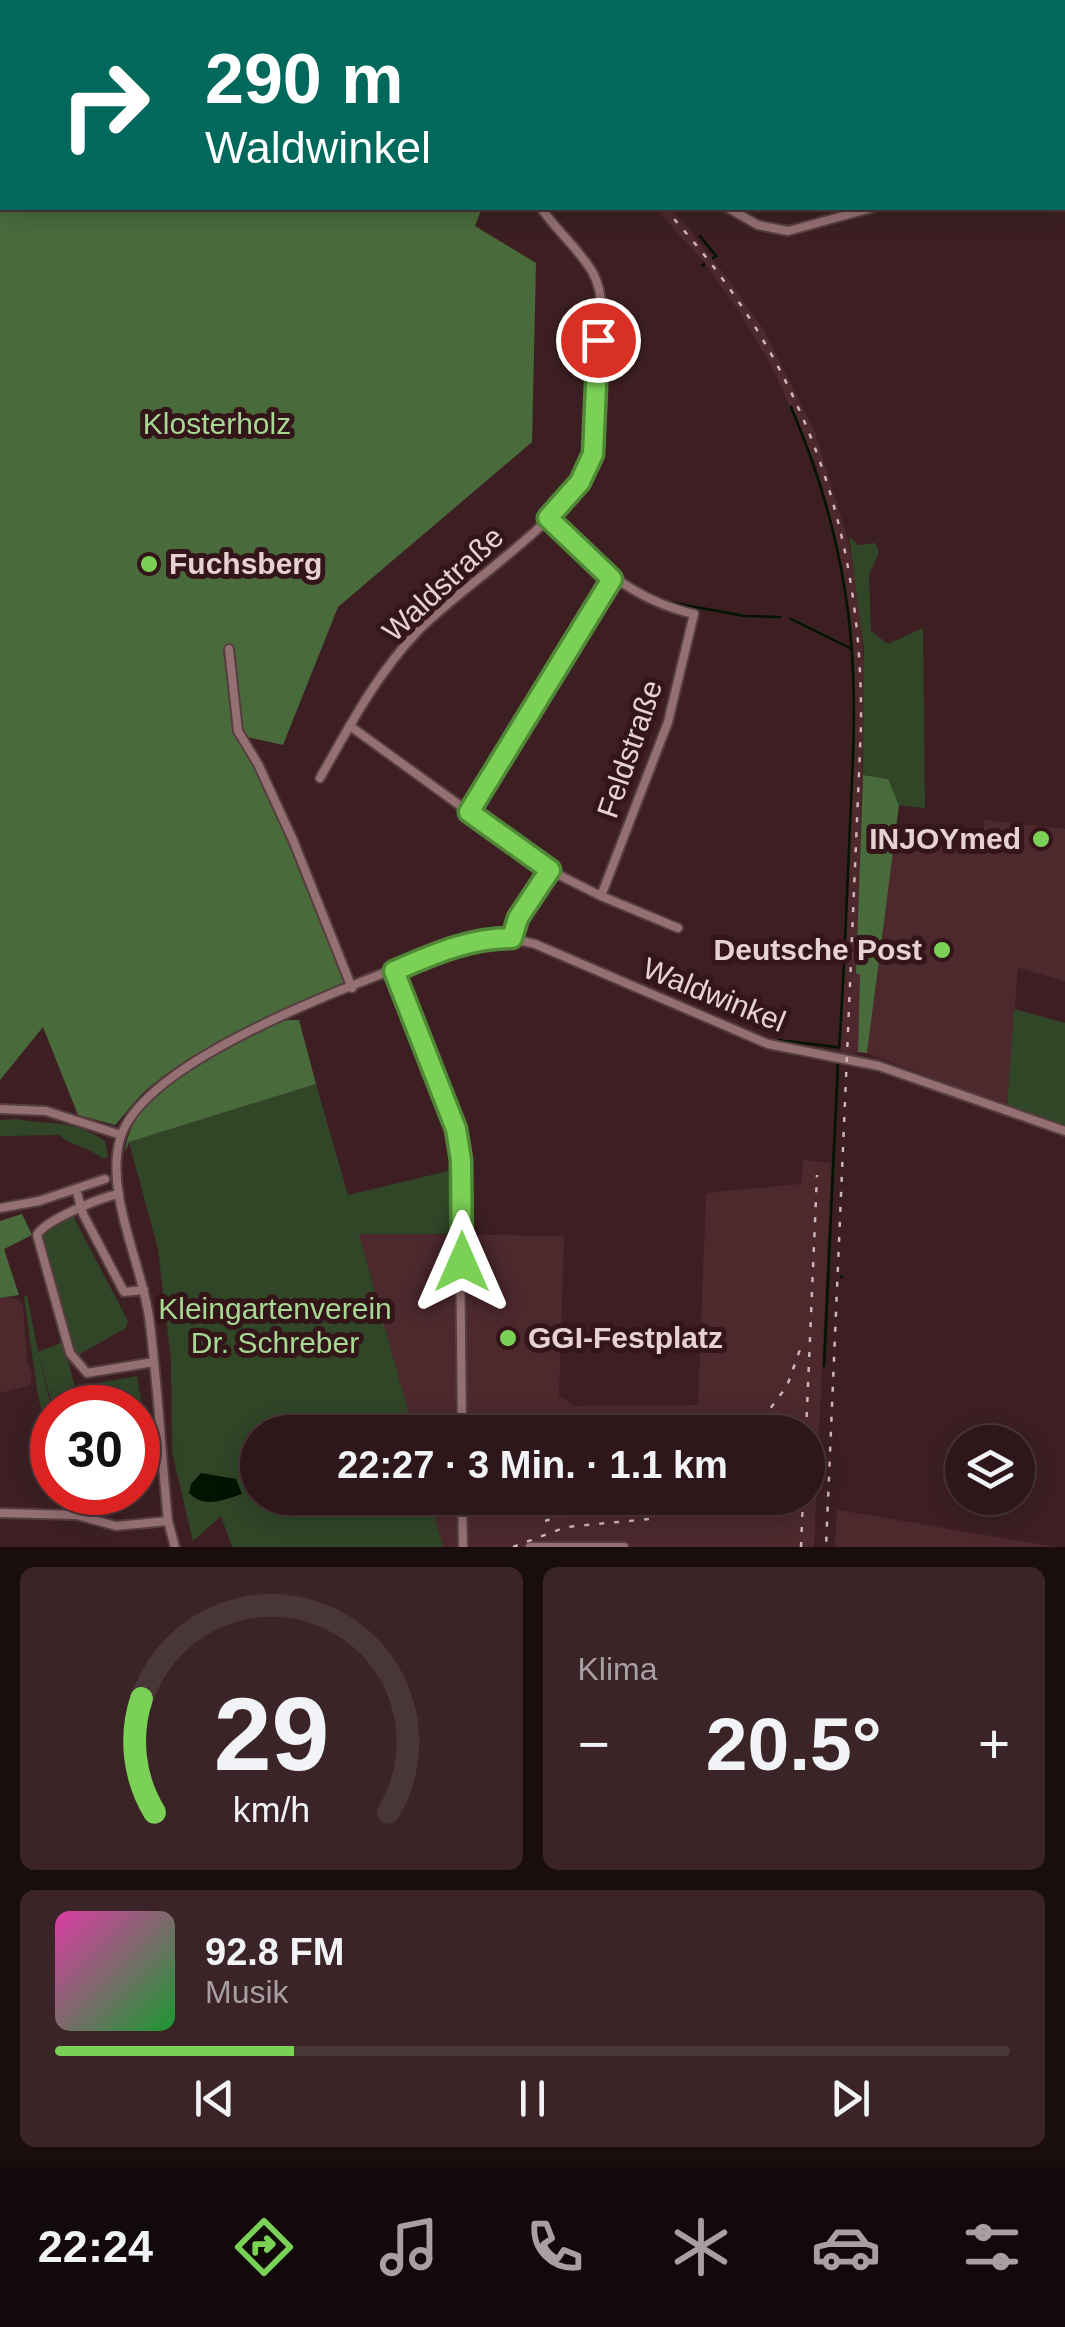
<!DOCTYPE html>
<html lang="de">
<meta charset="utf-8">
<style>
body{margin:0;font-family:Helvetica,sans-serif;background:#3a2427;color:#f1f3f6;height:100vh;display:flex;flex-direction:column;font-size:38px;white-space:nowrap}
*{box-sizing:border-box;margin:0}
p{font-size:32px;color:#a79fa2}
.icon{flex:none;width:55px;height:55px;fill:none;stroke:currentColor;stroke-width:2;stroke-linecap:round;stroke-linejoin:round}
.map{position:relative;height:1547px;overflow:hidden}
.sheet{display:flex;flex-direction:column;gap:20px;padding:20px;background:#190d0e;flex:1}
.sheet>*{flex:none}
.guide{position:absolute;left:0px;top:0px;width:1065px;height:210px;box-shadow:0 5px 25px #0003,0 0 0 2px #493639;background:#00695c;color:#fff;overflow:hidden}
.fabs{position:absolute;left:945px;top:1425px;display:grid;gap:20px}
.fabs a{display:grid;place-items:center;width:90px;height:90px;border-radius:50%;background:#2e171a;box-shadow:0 5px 25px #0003,0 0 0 2px #493639;font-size:50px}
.speed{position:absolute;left:30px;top:1385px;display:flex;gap:20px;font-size:50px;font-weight:700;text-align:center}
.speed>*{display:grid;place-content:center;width:130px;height:130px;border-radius:50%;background:#2e171a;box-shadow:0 5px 25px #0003,0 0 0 2px #493639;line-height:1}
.speed .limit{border:15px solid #d22;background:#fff;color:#111}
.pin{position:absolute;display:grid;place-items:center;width:85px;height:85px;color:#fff;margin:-42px;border:5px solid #fff;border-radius:50%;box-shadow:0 2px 10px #0007}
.me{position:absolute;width:110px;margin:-55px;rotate:0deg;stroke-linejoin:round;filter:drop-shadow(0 0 8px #0008)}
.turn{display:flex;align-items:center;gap:35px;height:210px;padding:0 40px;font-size:45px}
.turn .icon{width:130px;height:130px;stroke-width:2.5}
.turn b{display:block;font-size:70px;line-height:85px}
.big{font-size:75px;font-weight:700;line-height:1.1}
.sheet .card{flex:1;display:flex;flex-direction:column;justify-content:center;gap:15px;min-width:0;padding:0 35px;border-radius:15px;background:#3a2427}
.sheet .dial{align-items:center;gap:0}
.dial svg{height:260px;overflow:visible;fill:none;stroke:#493639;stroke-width:7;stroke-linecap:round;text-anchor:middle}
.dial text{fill:#f1f3f6;stroke:none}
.song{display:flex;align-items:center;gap:30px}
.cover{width:120px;height:120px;border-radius:15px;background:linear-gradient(135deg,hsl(320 70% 55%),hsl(130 70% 35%))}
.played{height:10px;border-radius:5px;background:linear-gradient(90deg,#7bd155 25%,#493639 25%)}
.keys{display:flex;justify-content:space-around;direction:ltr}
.heat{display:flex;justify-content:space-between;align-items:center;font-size:55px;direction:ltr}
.sheet .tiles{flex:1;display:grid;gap:20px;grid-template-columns:1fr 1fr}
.card:last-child{grid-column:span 2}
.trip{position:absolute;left:240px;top:1415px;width:585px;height:100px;border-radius:50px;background:#2e171a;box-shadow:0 5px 25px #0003,0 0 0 2px #493639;font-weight:700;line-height:100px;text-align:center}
.dock{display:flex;height:160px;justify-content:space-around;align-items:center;background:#12090a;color:#a79fa2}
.dock .icon{width:70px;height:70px}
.dock .on{color:#7bd155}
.dock b{font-size:45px;color:#f1f3f6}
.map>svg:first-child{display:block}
.built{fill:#4d292e}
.green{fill:#304627}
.forest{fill:#496b3c}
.water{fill:#011400}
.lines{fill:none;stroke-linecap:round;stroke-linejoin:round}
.stream{stroke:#011400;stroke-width:2.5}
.minor-casing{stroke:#563d40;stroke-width:12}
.minor{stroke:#957073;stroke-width:8}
.rail{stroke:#ceb7b9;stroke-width:2.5;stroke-dasharray:5 10;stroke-linecap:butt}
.route-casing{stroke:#508837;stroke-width:25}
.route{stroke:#7bd155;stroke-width:18}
.poi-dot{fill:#7bd155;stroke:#33151a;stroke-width:4}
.labels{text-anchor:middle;stroke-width:10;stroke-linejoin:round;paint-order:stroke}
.park-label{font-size:30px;fill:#a6d992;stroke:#33151a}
.poi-label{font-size:30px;font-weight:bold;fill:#e7d2d3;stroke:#33151a;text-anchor:start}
.street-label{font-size:30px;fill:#e7d2d3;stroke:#33151a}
</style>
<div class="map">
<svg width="1065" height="1547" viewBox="0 0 1065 1547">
<rect width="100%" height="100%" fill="#3d1f23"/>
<!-- built -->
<path class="built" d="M655 208H670L684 223 731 283 765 332 815 432 849 544 859 600 865 676 856 972 860 975 858 1052 852 1054 841 1053V1046L855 676 851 619 835 533 818 470 773 369 740 313 704 262Z
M984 820 1065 829V981L1018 968 1007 1107 867 1053 894 839 982 848Z
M803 1160 831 1163 814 1547H443L430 1498H808V1432H414L359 1233 564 1236 559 1395 574 1406 698 1405 706 1193 801 1184Z
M3 1297 18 1299 23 1305 27 1360 32 1373 30 1385 0 1393V1299Z
M837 1510 867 1515 1057 1547H835Z"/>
<!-- green -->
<path class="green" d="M849 536 858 545 875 543 879 552 869 575 871 631 888 644 923 628 925 808 899 805 888 779 863 775 864 649Z
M1014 1009 1065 1023V1125L1007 1107Z
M316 1084 348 1195 452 1170 455 1234H359L414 1432H258V1498H430L443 1547H232L221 1516 193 1541 172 1452 171 1361 158 1249 129 1142Z
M17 1119C53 1126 69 1118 105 1141L108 1156 103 1159C89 1147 72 1146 59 1135L0 1136V1120Z
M72 1214 128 1321 126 1328 78 1355 73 1353 41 1232Z
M27 1295 38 1352 63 1342 75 1387 137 1376 145 1423 138 1424V1408L53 1407 39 1356 51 1406 49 1433 52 1426V1439L49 1440 38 1396 24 1297Z"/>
<!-- forest -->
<path class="forest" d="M0 0H456L459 2H2V208H482L475 226 536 263 532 442 338 607 283 745 247 737 348 985C281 1011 209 1039 152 1085 138 1096 127 1112 115 1125L78 1115 43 1027 0 1080Z
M863 775 888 779 899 805 867 1053 858 1052 860 975 856 973Z
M299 1020 316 1084 129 1142 125 1152C126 1135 136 1116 148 1103 168 1082 248 1031 275 1022 283 1020 291 1020 299 1020Z
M22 1214 32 1235 4 1249 19 1295 0 1298V1221Z"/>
<!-- water -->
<path class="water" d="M201 1473 236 1479 242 1494C223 1500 205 1509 189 1493L191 1484Z"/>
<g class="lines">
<!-- stream -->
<path class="stream" d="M700 236 716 256 713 258
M702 266 704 264
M791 407C827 491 850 582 853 674 856 732 851 791 849 850 846 916 844 982 839 1048
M668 602 745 616 780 617
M791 619 852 649
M778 1040 836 1047
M841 1277H842
M824 1366 838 1062"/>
<defs>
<path id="minor" d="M1062 144H1065
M728 208 758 225 788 231 872 208
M548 518C592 561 631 600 694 614L668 722 601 896
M229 649 238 731 258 764 293 840 352 988
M350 726 549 870 601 896 678 928
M320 778C349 727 376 675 417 632 462 585 569 520 590 462 600 437 596 406 597 379 598 347 609 302 593 273 579 249 556 230 541 208
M469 812 613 579
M512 937 518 917 549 870
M394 971 450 1108 459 1144 462 1432
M0 1109 46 1111 121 1135
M76 1189 83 1214 124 1292 144 1290
M119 1194C102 1197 45 1220 37 1235L70 1353 87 1373 154 1362
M0 1208 39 1201 105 1179
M138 1442 160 1438
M50 1458H52
M462 1498 463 1547
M0 1513 76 1515 116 1526 168 1521
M175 1547 168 1521C161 1453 158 1384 149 1317 141 1262 105 1193 120 1139 144 1054 382 975 462 943 488 937 509 937 535 944L768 1044 879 1066 1065 1131
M530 1547H624"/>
</defs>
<!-- minor casing -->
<use href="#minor" class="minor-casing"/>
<!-- minor -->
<use href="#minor" class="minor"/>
<!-- rail -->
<path class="rail" d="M470 0 472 2
M664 208C801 357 863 524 861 726L826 1547
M753 1432 787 1386 802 1344
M806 1432 817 1175
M545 1521 594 1505 642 1498
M513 1547 566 1527 649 1519 704 1498
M801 1547 803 1498"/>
</g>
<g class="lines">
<defs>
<path id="route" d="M462 1262 461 1160 456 1129 394 971C434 954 469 938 512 938L518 918 550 870 469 812 612 579 548 518 580 482 593 454 598 340"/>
</defs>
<!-- route casing -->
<use href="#route" class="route-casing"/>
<!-- route -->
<use href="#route" class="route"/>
</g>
<!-- markers -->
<g class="poi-dot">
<circle cx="149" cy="564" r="10"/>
<circle cx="1041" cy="839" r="10"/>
<circle cx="942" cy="950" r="10"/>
<circle cx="508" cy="1338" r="10"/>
</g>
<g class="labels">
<!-- park labels -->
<g class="park-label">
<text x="217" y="434">Klosterholz</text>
<text x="275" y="1319">Kleingartenverein<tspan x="275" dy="34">Dr. Schreber</tspan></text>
</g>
<!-- poi labels -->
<g class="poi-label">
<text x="169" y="574">Fuchsberg</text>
<text x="1021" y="849" text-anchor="end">INJOYmed</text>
<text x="922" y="960" text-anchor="end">Deutsche Post</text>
<text x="528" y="1348">GGI-Festplatz</text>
</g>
<!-- street labels -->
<g class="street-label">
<text transform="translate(443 584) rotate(-43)" y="10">Waldstraße</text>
<text transform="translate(630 749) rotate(-71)" y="10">Feldstraße</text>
<text transform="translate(714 995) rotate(22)" y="10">Waldwinkel</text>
</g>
</g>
</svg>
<div class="fabs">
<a><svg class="icon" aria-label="layers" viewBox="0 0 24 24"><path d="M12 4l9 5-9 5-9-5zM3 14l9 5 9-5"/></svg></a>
</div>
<div class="speed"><div class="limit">30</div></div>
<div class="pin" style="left:598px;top:340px;background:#d93025"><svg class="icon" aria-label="arrive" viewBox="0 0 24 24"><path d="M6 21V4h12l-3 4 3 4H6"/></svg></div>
<svg class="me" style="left:462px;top:1262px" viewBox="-20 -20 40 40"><path d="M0-17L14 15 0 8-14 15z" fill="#7bd155" stroke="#fff" stroke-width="4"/></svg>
<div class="trip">22:27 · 3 Min. · 1.1 km</div>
<div class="guide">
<div class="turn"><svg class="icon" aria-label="right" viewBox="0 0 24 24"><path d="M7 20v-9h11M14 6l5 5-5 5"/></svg><div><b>290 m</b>Waldwinkel</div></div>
</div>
</div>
<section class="sheet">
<div class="tiles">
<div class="card dial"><svg viewBox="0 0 100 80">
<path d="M14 69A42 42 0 1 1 86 69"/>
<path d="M14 69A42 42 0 0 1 10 34" stroke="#7bd155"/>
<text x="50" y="56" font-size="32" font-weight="700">29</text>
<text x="50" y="72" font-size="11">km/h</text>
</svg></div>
<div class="card"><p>Klima</p>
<div class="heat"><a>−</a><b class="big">20.5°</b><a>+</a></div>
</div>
<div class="card">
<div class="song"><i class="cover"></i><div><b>92.8 FM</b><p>Musik</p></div></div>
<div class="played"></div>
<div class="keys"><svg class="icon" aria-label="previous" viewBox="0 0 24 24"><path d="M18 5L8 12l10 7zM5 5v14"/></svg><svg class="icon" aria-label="pause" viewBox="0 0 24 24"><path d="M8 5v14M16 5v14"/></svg><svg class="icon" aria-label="next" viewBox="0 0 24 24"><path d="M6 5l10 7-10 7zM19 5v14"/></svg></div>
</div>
</div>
</section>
<nav class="dock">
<b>22:24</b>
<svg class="icon on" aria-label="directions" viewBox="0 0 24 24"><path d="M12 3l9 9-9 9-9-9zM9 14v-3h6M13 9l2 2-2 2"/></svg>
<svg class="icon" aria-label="music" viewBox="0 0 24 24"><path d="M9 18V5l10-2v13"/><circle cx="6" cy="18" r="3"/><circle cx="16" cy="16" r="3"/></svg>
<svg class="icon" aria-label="phone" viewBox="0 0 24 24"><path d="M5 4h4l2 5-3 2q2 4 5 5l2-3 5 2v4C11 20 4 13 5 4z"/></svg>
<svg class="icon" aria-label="climate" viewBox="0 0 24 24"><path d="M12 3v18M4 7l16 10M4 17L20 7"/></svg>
<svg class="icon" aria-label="car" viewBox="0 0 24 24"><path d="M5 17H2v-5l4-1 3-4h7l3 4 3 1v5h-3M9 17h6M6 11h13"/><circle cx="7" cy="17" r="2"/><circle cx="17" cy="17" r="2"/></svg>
<svg class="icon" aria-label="filters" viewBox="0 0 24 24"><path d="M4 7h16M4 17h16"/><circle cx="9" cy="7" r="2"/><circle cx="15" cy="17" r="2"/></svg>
</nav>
